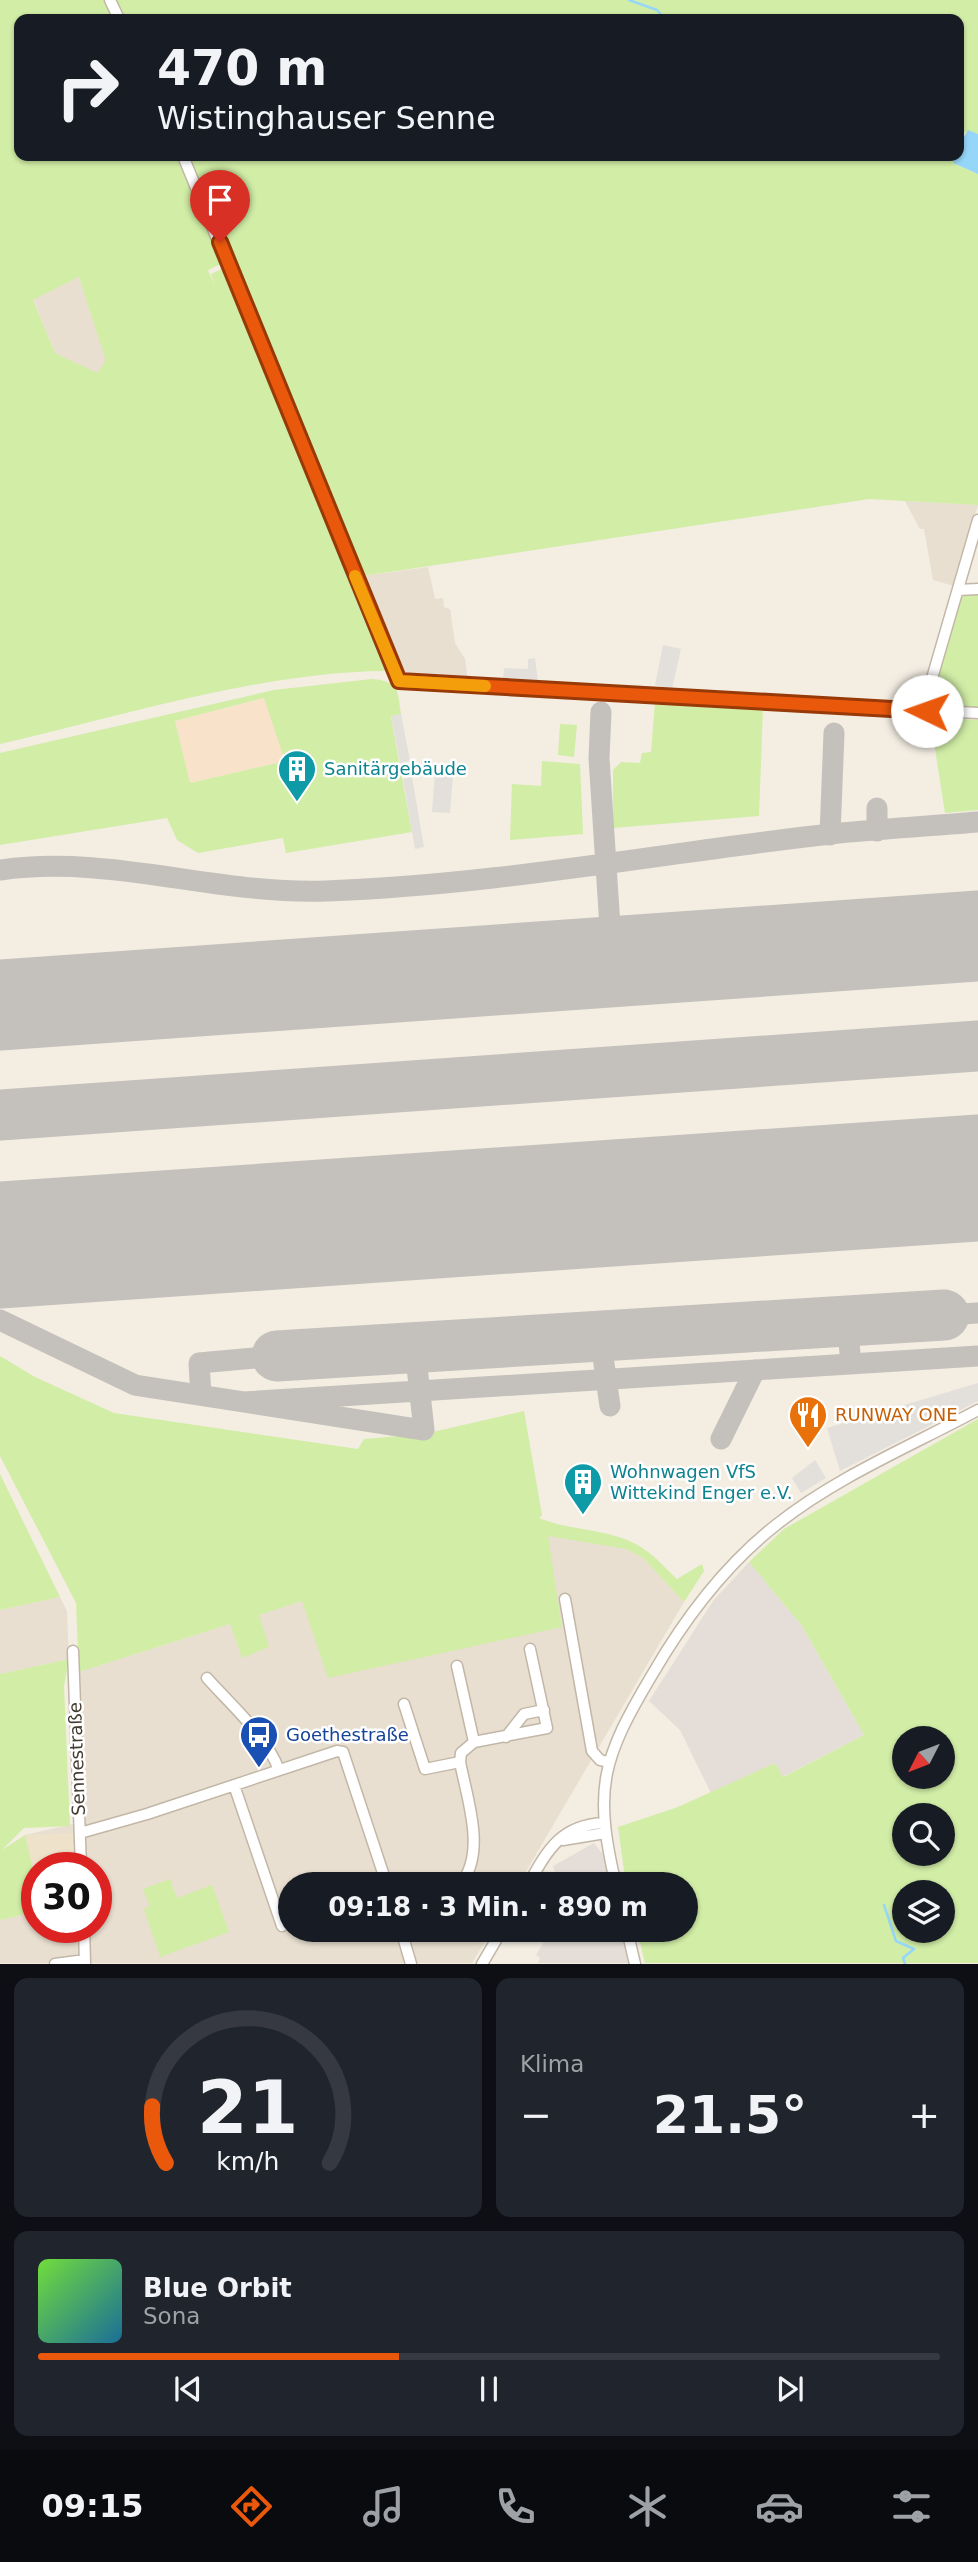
<!DOCTYPE html>
<html lang="de">
<meta charset="utf-8">
<style>
body{margin:0;font-family:"DejaVu Sans",sans-serif;background:#20242c;color:#f1f3f6;height:100vh;display:flex;flex-direction:column;font-size:26px;white-space:nowrap}
*{box-sizing:border-box;margin:0}
p{font-size:23px;color:#9ea1a6}
.icon{flex:none;width:38px;height:38px;fill:none;stroke:currentColor;stroke-width:2;stroke-linecap:round;stroke-linejoin:round}
.map{position:relative;height:1964px;overflow:hidden}
.details{display:flex;flex-direction:column;gap:14px;padding:14px;background:#0d0f14;flex:1}
.details>*{flex:none}
.hud{position:absolute;left:14px;top:14px;width:950px;height:147px;border-radius:14px;box-shadow:0 2px 5px #0004;background:#171b24;color:#f1f3f6;overflow:hidden}
.needle{width:46px;rotate:228deg}
.fabs{position:absolute;left:892px;top:1726px;display:grid;gap:14px}
.fabs a{display:grid;place-items:center;width:63px;height:63px;border-radius:50%;background:#171b24;box-shadow:0 2px 5px #0004;font-size:35px}
.speed{position:absolute;left:21px;top:1852px;display:flex;gap:14px;font-size:35px;font-weight:700;text-align:center}
.speed>*{display:grid;place-content:center;width:91px;height:91px;border-radius:50%;background:#171b24;box-shadow:0 2px 5px #0004;line-height:1}
.speed .limit{border:10px solid #d22;background:#fff;color:#111}
.pin{position:absolute;display:grid;place-items:center;width:60px;height:60px;color:#fff;margin:-72px -30px;border-radius:50% 50% 50% 0;rotate:-45deg;box-shadow:0 0 7px #0007}
.pin .icon{rotate:45deg}
.me{position:absolute;width:77px;margin:-38px;rotate:273deg;stroke-linejoin:round;filter:drop-shadow(0 0 5px #0008)}
.turn{display:flex;align-items:center;gap:24px;height:147px;padding:0 28px;font-size:32px}
.turn .icon{width:91px;height:91px;stroke-width:2.5}
.turn b{display:block;font-size:49px;line-height:60px}
.big{font-size:52px;font-weight:800;line-height:1.1}
.details .card{flex:1;display:flex;flex-direction:column;justify-content:center;gap:10px;min-width:0;padding:0 24px;border-radius:14px;background:#20242c}
.details .dial{align-items:center;gap:0}
.dial svg{height:182px;overflow:visible;fill:none;stroke:#363941;stroke-width:7;stroke-linecap:round;text-anchor:middle}
.dial text{fill:#f1f3f6;stroke:none}
.song{display:flex;align-items:center;gap:21px}
.cover{width:84px;height:84px;border-radius:10px;background:linear-gradient(135deg,hsl(100 70% 55%),hsl(200 70% 35%))}
.played{height:7px;border-radius:4px;background:linear-gradient(90deg,#ea580c 40%,#363941 40%)}
.keys{display:flex;justify-content:space-around;direction:ltr}
.heat{display:flex;justify-content:space-between;align-items:center;font-size:38px;direction:ltr}
.details .tiles{flex:1;display:grid;gap:14px;grid-template-columns:1fr 1fr}
.card:last-child{grid-column:span 2}
.trip{position:absolute;left:278px;top:1872px;width:420px;height:70px;border-radius:35px;background:#171b24;box-shadow:0 2px 5px #0004;font-weight:800;line-height:70px;text-align:center}
.tab-bar{display:flex;height:112px;justify-content:space-around;align-items:center;background:#090b0e;color:#9ea1a6}
.tab-bar .icon{width:49px;height:49px}
.tab-bar .on{color:#ea580c}
.tab-bar b{font-size:32px;color:#f1f3f6}
.map>svg:first-child{display:block}
.residential{fill:#e8dfd0;fill-rule:evenodd}
.commercial{fill:#f9e2ca}
.industrial{fill:#e5ded8}
.education{fill:#eee2ca}
.green{fill:#d1eda6;fill-rule:evenodd}
.parking{fill:#e3e0dc}
.water{fill:#96d6f8}
.lines{fill:none;stroke-linecap:round;stroke-linejoin:round}
.stream{stroke:#96d6f8;stroke-width:2.5}
.taxiway{stroke:#c4c0bb;stroke-width:21}
.runway{stroke:#c4c0bb;stroke-width:51}
.minor-casing{stroke:#c2b7a7;stroke-width:13}
.minor{stroke:#fff;stroke-width:10}
.route-casing{stroke:#983908;stroke-width:18}
.route{stroke:#ea580c;stroke-width:12}
.slow{stroke:#f59e0b;stroke-width:12}
.labels{text-anchor:middle;stroke-width:5;stroke-linejoin:round;paint-order:stroke}
.culture-label{font-size:18px;fill:#0d838f;stroke:#fff;text-anchor:start}
.food-label{font-size:18px;fill:#c56008;stroke:#fff;text-anchor:start}
.transit-label{font-size:18px;fill:#164399;stroke:#fff;text-anchor:start}
.street-label{font-size:18px;fill:#453d32;stroke:#fff}
</style>
<div class="map">
<svg width="978" height="1964" viewBox="0 0 978 1964">
<rect width="100%" height="100%" fill="#f3ede2"/>
<!-- residential -->
<path class="residential" d="M79 277 107 361 97 374 55 353 33 299Z
M905 501 978 505 954 586 933 580 924 529H920Z
M428 567 435 599 443 598 444 607 450 609 455 643 465 659 468 680 408 679 363 576Z
M558 1535 626 1549 643 1558 684 1602 518 1885H290V1930H492L472 1963H0V1920L35 1912 29 1888 36 1882 25 1835 86 1821 79 1672 302 1601 562 1627 547 1536ZM37 1867H96V1927H37Z
M60 1597 67 1611 69 1659 0 1674V1610Z"/>
<!-- commercial -->
<path class="commercial" d="M265 698 285 761 190 783 175 721Z"/>
<!-- industrial -->
<path class="industrial" d="M749 1562 802 1626 864 1735 782 1777 775 1763 711 1793 680 1730 649 1701 713 1601Z
M594 1843 605 1857 611 1885H559L553 1866Z
M551 1930H621L628 1963H538L540 1958 536 1955Z"/>
<!-- education -->
<path class="education" d="M73 1833 75 1867H37V1919L30 1888 36 1882 25 1835Z"/>
<!-- green -->
<path class="green" d="M0 0H106L115 19H19V156H177L223 263 208 270 215 286 211 274 224 268 386 662 385 671C260 672 122 716 0 744ZM79 277 106 361 97 373 55 353 33 300Z
M114 0H978V134L964 132 959 146V19H123Z
M187 156H955L953 163 978 174V505L869 499 363 576Z
M978 592V710C959 707 941 700 935 680L961 595Z
M372 679C400 682 397 689 401 714L391 717 412 832 286 853 283 838 198 853 177 840 167 818 0 845V753L274 690ZM264 698 285 761 190 783 175 721Z
M655 702 763 708 759 816 613 828V770L621 762 640 763 642 753 651 752Z
M930 717 978 720V810L945 813Z
M560 724 577 725 574 757 558 755Z
M542 761 580 764 583 834 510 840 512 784 541 786Z
M0 1356 35 1377 114 1413 358 1449 364 1439 424 1434 524 1411 542 1515 539 1518C572 1532 614 1528 644 1549 656 1557 666 1569 677 1579L702 1564 704 1571 684 1602 643 1558 626 1549 548 1536 562 1627 328 1678 302 1601 259 1615 269 1647 242 1658 230 1624 79 1672 76 1603 0 1456Z
M978 1419V1963H645L637 1930H686V1885H626L618 1827 678 1807 775 1763 783 1777 864 1735 802 1626 749 1562 784 1529ZM905 1738H943V1776H905ZM905 1815H943V1853H905ZM905 1892H943V1930H905Z
M0 1474 60 1597 0 1610Z
M69 1659 64 1686 70 1826 24 1828 2 1850 25 1835 36 1882 30 1888 35 1912 0 1920V1674Z
M170 1879 177 1898 212 1885 229 1932 160 1957 144 1909 150 1906 143 1889Z"/>
<!-- parking -->
<path class="parking" d="M663 645 681 649 672 689 655 685Z
M535 658 538 682 503 680 504 668 528 669V659Z
M401 714 410 761 400 763 391 716Z
M435 773 453 774 450 813 432 812Z
M412 777 424 847 415 849 403 779Z
M978 1383V1401L840 1471 827 1428Z
M815 1460 826 1478 801 1493 792 1478Z"/>
<!-- water -->
<path class="water" d="M968 130 978 134V174L953 163 955 156H959V146Z"/>
<g class="lines">
<!-- stream -->
<path class="stream" d="M629 0 657 10 665 19
M884 1905 896 1941 914 1949 903 1958 905 1964"/>
<!-- taxiway -->
<path class="taxiway" d="M601 712 599 758 611 942
M877 831V808
M830 835 834 733
M0 870C109 854 217 895 326 891 496 885 662 853 830 834 879 829 929 826 978 822
M908 921 911 961
M131 976 134 1015
M156 1196 165 1272
M944 1315 978 1313
M0 1320 135 1385 424 1430 415 1349
M847 1321 851 1364
M600 1336 610 1406
M201 1395 199 1363 277 1356
M244 1402 978 1356
M721 1439 755 1370"/>
<!-- runway -->
<path class="runway" d="M0 985 978 916
M0 1025 978 956
M0 1115 978 1046
M0 1207 978 1140
M0 1246 978 1180
M0 1283 978 1216
M277 1356 944 1315"/>
<defs>
<path id="minor" d="M110 0 119 19
M183 156 399 681 978 713
M958 590 978 589
M927 711 928 692 978 520
M565 1599 592 1751 600 1760 608 1762
M73 1651 81 1867
M457 1666 474 1742
M207 1678C232 1706 266 1735 279 1770
M404 1704 425 1769 460 1762
M506 1737 524 1714 544 1710
M234 1785 282 1926
M80 1833 147 1814 337 1751 343 1752 387 1885
M563 1840 605 1833
M460 1885C487 1853 467 1799 460 1762L461 1753 474 1742 547 1728 530 1649
M528 1885C547 1851 560 1825 604 1823
M616 1885C593 1788 602 1759 652 1675 685 1618 724 1566 776 1525 836 1477 911 1446 978 1410
M84 1927 85 1964
M401 1930 411 1964
M627 1930 635 1964
M55 1964 85 1960
M482 1964 502 1930"/>
</defs>
<!-- minor casing -->
<use href="#minor" class="minor-casing"/>
<!-- minor -->
<use href="#minor" class="minor"/>
</g>
<g class="lines">
<defs>
<path id="route" d="M220 242 399 681 927 711"/>
</defs>
<!-- route casing -->
<use href="#route" class="route-casing"/>
<!-- route -->
<use href="#route" class="route"/>
<!-- slow -->
<path class="slow" d="M355 576 399 681 485 686"/>
</g>
<!-- icons -->
<defs>
<symbol id="building-pin" viewBox="-11 -11 22 30"><path d="M0 17L-7.5 6A9.5 9.5 0 1 1 7.5 6Z" fill="#0f9aa8" stroke="#fff"/><path d="M-4-6H4V6H1V3H-1V6H-4ZM-2.5-4.3h1.7v1.8h-1.7ZM.8-4.3h1.7v1.8H.8ZM-2.5-1h1.7V.8h-1.7ZM.8-1h1.7V.8H.8Z" fill="#fff"/></symbol>
<symbol id="restaurant-pin" viewBox="-11 -11 22 30"><path d="M0 17L-7.5 6A9.5 9.5 0 1 1 7.5 6Z" fill="#e8710a" stroke="#fff"/><path d="M-5-6h1v4h1v-4h1v4h1v-4h1v5L-1.5 .5V6h-2V.5L-5-1ZM5-6V6H3V1.5H1.5Q1.5-4 5-6Z" fill="#fff"/></symbol>
<symbol id="bus-pin" viewBox="-11 -11 22 30"><path d="M0 17L-7.5 6A9.5 9.5 0 1 1 7.5 6Z" fill="#1a4fb4" stroke="#fff"/><path d="M-5-6H5V4H4V6H2V4H-2V6H-4V4H-5ZM-3.5-4V0h7V-4ZM-3.5 1.2v1.5H-2V1.2ZM2 1.2v1.5H3.5V1.2Z" fill="#fff"/></symbol>
</defs>
<g fill-rule="evenodd">
<use href="#building-pin" x="275" y="747" width="44" height="60"/>
<use href="#restaurant-pin" x="786" y="1393" width="44" height="60"/>
<use href="#building-pin" x="561" y="1460" width="44" height="60"/>
<use href="#bus-pin" x="237" y="1713" width="44" height="60"/>
</g>
<g class="labels">
<!-- culture labels -->
<g class="culture-label">
<text x="324" y="775">Sanitärgebäude</text>
<text x="610" y="1478">Wohnwagen VfS<tspan x="610" dy="21">Wittekind Enger e.V.</tspan></text>
</g>
<!-- food labels -->
<g class="food-label">
<text x="835" y="1421">RUNWAY ONE</text>
</g>
<!-- transit labels -->
<g class="transit-label">
<text x="286" y="1741">Goethestraße</text>
</g>
<!-- street labels -->
<g class="street-label">
<text transform="translate(77 1759) rotate(-92)" y="6">Sennestraße</text>
</g>
</g>
</svg>
<div class="fabs">
<a><svg class="needle" viewBox="-14 -14 28 28"><path d="M0-13l5 13h-10z" fill="#e53935"/><path d="M0 13l5-13h-10z" fill="#9ea1a6"/></svg></a>
<a><svg class="icon" aria-label="search" viewBox="0 0 24 24"><circle cx="10" cy="10" r="6"/><path d="M15 15l6 6"/></svg></a>
<a><svg class="icon" aria-label="layers" viewBox="0 0 24 24"><path d="M12 4l9 5-9 5-9-5zM3 14l9 5 9-5"/></svg></a>
</div>
<div class="speed"><div class="limit">30</div></div>
<div class="pin" style="left:220px;top:242px;background:#d93025"><svg class="icon" aria-label="arrive" viewBox="0 0 24 24"><path d="M6 21V4h12l-3 4 3 4H6"/></svg></div>
<svg class="me" style="left:927px;top:711px" viewBox="-20 -20 40 40"><circle r="19" fill="#fff"/><path d="M0-13L10 11 0 6-10 11z" fill="#ea580c"/></svg>
<div class="trip">09:18 · 3 Min. · 890 m</div>
<div class="hud">
<div class="turn"><svg class="icon" aria-label="right" viewBox="0 0 24 24"><path d="M7 20v-9h11M14 6l5 5-5 5"/></svg><div><b>470 m</b>Wistinghauser Senne</div></div>
</div>
</div>
<section class="details">
<div class="tiles">
<div class="card dial"><svg viewBox="0 0 100 80">
<path d="M14 69A42 42 0 1 1 86 69"/>
<path d="M14 69A42 42 0 0 1 8 44" stroke="#ea580c"/>
<text x="50" y="56" font-size="32" font-weight="700">21</text>
<text x="50" y="72" font-size="11">km/h</text>
</svg></div>
<div class="card"><p>Klima</p>
<div class="heat"><a>−</a><b class="big">21.5°</b><a>+</a></div>
</div>
<div class="card">
<div class="song"><i class="cover"></i><div><b>Blue Orbit</b><p>Sona</p></div></div>
<div class="played"></div>
<div class="keys"><svg class="icon" aria-label="previous" viewBox="0 0 24 24"><path d="M18 5L8 12l10 7zM5 5v14"/></svg><svg class="icon" aria-label="pause" viewBox="0 0 24 24"><path d="M8 5v14M16 5v14"/></svg><svg class="icon" aria-label="next" viewBox="0 0 24 24"><path d="M6 5l10 7-10 7zM19 5v14"/></svg></div>
</div>
</div>
</section>
<nav class="tab-bar">
<b>09:15</b>
<svg class="icon on" aria-label="directions" viewBox="0 0 24 24"><path d="M12 3l9 9-9 9-9-9zM9 14v-3h6M13 9l2 2-2 2"/></svg>
<svg class="icon" aria-label="music" viewBox="0 0 24 24"><path d="M9 18V5l10-2v13"/><circle cx="6" cy="18" r="3"/><circle cx="16" cy="16" r="3"/></svg>
<svg class="icon" aria-label="phone" viewBox="0 0 24 24"><path d="M5 4h4l2 5-3 2q2 4 5 5l2-3 5 2v4C11 20 4 13 5 4z"/></svg>
<svg class="icon" aria-label="climate" viewBox="0 0 24 24"><path d="M12 3v18M4 7l16 10M4 17L20 7"/></svg>
<svg class="icon" aria-label="car" viewBox="0 0 24 24"><path d="M5 17H2v-5l4-1 3-4h7l3 4 3 1v5h-3M9 17h6M6 11h13"/><circle cx="7" cy="17" r="2"/><circle cx="17" cy="17" r="2"/></svg>
<svg class="icon" aria-label="filters" viewBox="0 0 24 24"><path d="M4 7h16M4 17h16"/><circle cx="9" cy="7" r="2"/><circle cx="15" cy="17" r="2"/></svg>
</nav>
